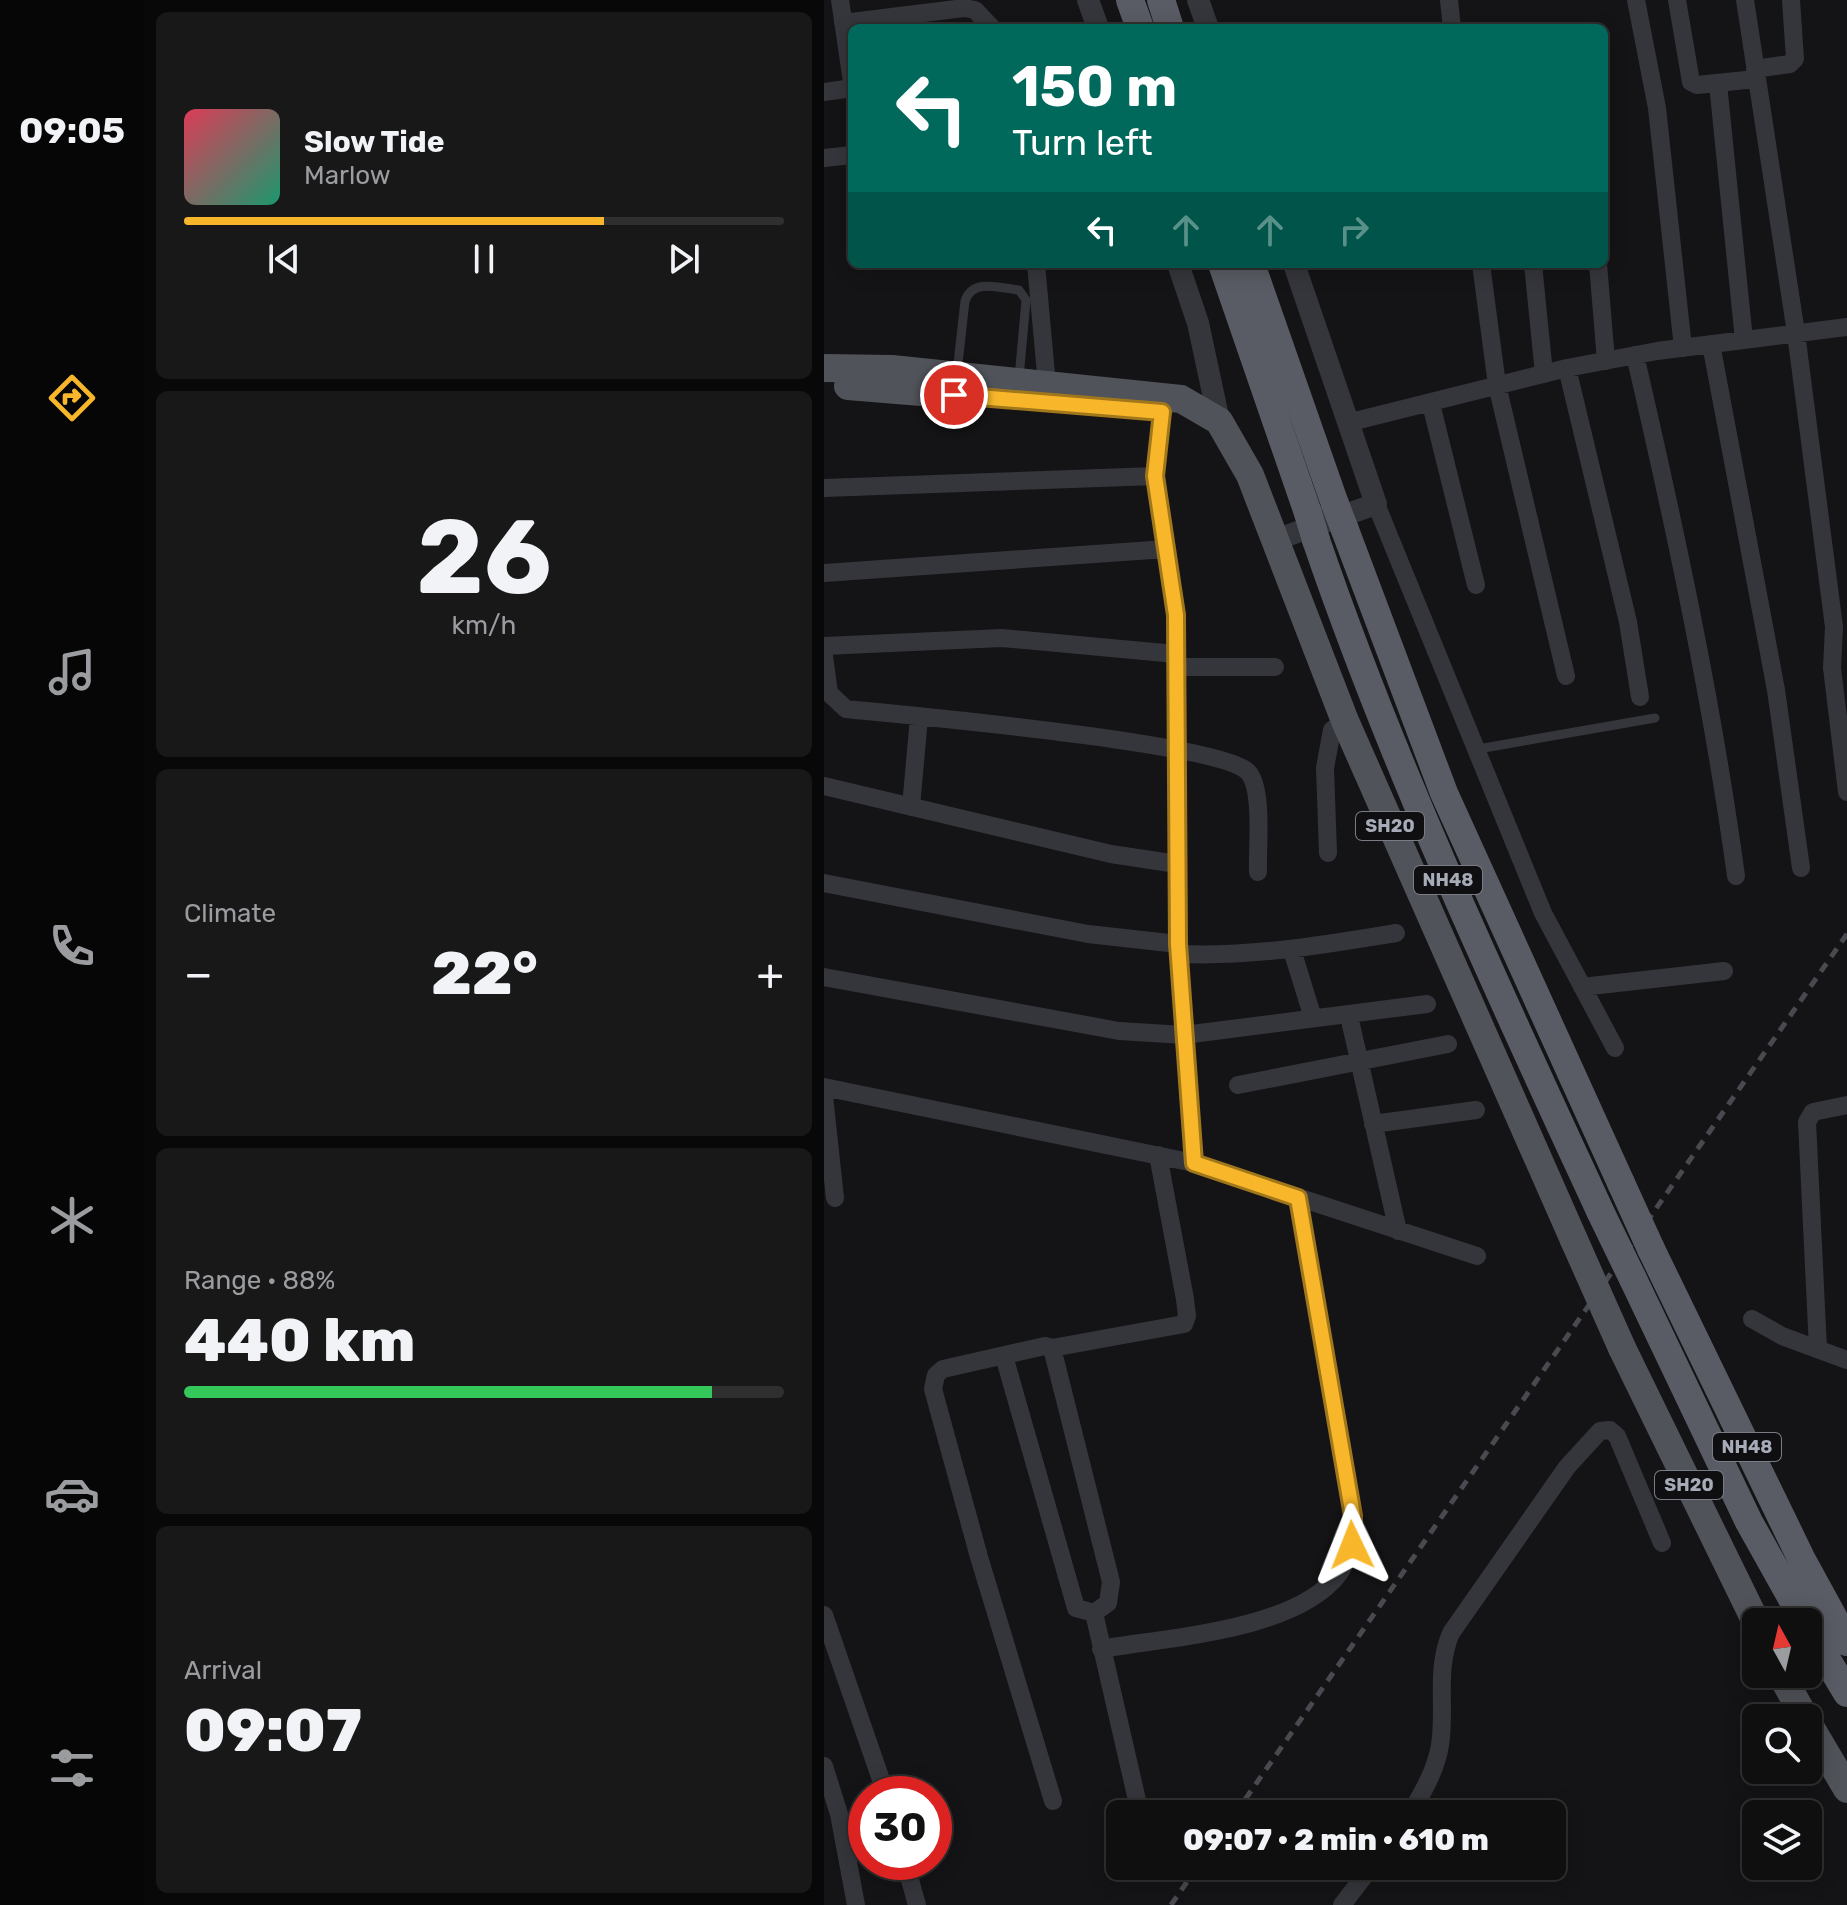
<!DOCTYPE html>
<meta charset="utf-8">
<style>
body{margin:0;font-family:Rubik,sans-serif;background:#181819;color:#f1f3f6;height:100vh;display:flex;flex-direction:column;font-size:30px;white-space:nowrap}
*{box-sizing:border-box;margin:0}
p{font-size:26px;color:#9b9c9f}
.icon{flex:none;width:44px;height:44px;fill:none;stroke:currentColor;stroke-width:2;stroke-linecap:round;stroke-linejoin:round}
.map{position:relative;flex:1;overflow:hidden}
.side{display:flex;flex-direction:column;gap:12px;padding:12px;background:#080809;width:680px}
.side>*{flex:none}
.guide{position:absolute;left:24px;top:24px;width:760px;height:244px;border-radius:12px;box-shadow:0 4px 20px #0003,0 0 0 2px #2f2f30;background:#00695c;color:#fff;overflow:hidden}
.needle{width:52px;rotate:352deg}
.tools{position:absolute;left:918px;top:1608px;display:grid;gap:16px}
.tools a{display:grid;place-items:center;width:80px;height:80px;border-radius:12px;background:#0f0f10;box-shadow:0 4px 20px #0003,0 0 0 2px #2f2f30;font-size:40px}
.speed{position:absolute;left:24px;top:1776px;display:flex;gap:16px;font-size:40px;font-weight:700;text-align:center}
.speed>*{display:grid;place-content:center;width:104px;height:104px;border-radius:50%;background:#0f0f10;box-shadow:0 4px 20px #0003,0 0 0 2px #2f2f30;line-height:1}
.speed .limit{border:12px solid #d22;background:#fff;color:#111}
.pin{position:absolute;display:grid;place-items:center;width:68px;height:68px;color:#fff;margin:-34px;border:4px solid #fff;border-radius:50%;box-shadow:0 2px 8px #0007}
.me{position:absolute;width:88px;margin:-44px;rotate:358deg;stroke-linejoin:round;filter:drop-shadow(0 0 6px #0008)}
.turn{display:flex;align-items:center;gap:28px;height:168px;padding:0 32px;font-size:36px}
.turn .icon{width:104px;height:104px;stroke-width:2.5}
.turn b{display:block;font-size:56px;line-height:68px}
.lanes{display:flex;align-items:center;height:76px;padding:0 32px;background:#0003;justify-content:center;gap:40px;direction:ltr}
.lanes .off{opacity:.35}
.big{font-size:60px;font-weight:800;line-height:1.1}
.side .widget{flex:1;display:flex;flex-direction:column;justify-content:center;gap:12px;min-width:0;padding:0 28px;border-radius:12px;background:#181819}
.side .dial{align-items:center;gap:0}
.dial b{font-size:104px;line-height:1}
.song{display:flex;align-items:center;gap:24px}
.cover{width:96px;height:96px;border-radius:12px;background:linear-gradient(135deg,hsl(350 70% 55%),hsl(160 70% 35%))}
.played{height:8px;border-radius:4px;background:linear-gradient(90deg,#f8b72a 70%,#2f2f30 70%)}
.keys{display:flex;justify-content:space-around;direction:ltr}
.heat{display:flex;justify-content:space-between;align-items:center;font-size:44px;direction:ltr}
.charge{height:12px;border-radius:6px;background:linear-gradient(90deg,#34c759 88%,#2f2f30 0)}
.trip{position:absolute;left:282px;top:1800px;width:460px;height:80px;border-radius:12px;background:#0f0f10;box-shadow:0 4px 20px #0003,0 0 0 2px #2f2f30;font-weight:800;line-height:80px;text-align:center}
main{display:flex;flex:1;min-height:0}
.menu{display:flex;flex-direction:column;width:144px;justify-content:space-around;align-items:center;background:#060606;color:#9b9c9f}
.menu .icon{width:56px;height:56px}
.menu .selected{color:#f8b72a}
.menu b{font-size:36px;color:#f1f3f6}
.map>svg:first-child{display:block}
.lines{fill:none;stroke-linecap:round;stroke-linejoin:round}
.service{stroke:#35363b;stroke-width:9}
.minor{stroke:#35363b;stroke-width:18}
.tertiary{stroke:#35363b;stroke-width:22}
.primary{stroke:#51535a;stroke-width:28}
.trunk{stroke:#595c64;stroke-width:28}
.rail{stroke:#484a50;stroke-width:5;stroke-dasharray:10 8;stroke-linecap:butt}
.primary-bridge{stroke:#51535a;stroke-width:28}
.trunk-bridge{stroke:#595c64;stroke-width:28}
.route-casing{stroke:#a1771b;stroke-width:20}
.route{stroke:#f8b72a;stroke-width:14}
.labels{text-anchor:middle;stroke-width:8;stroke-linejoin:round;paint-order:stroke}
.shield{fill:#0f0f11;stroke:#797c85;stroke-width:2}
.shield-label{font-size:18px;font-weight:bold;fill:#a6abb7}
</style>
<main>
<nav class="menu">
<b>09:05</b>
<svg class="icon selected" aria-label="directions" viewBox="0 0 24 24"><path d="M12 3l9 9-9 9-9-9zM9 14v-3h6M13 9l2 2-2 2"/></svg>
<svg class="icon" aria-label="music" viewBox="0 0 24 24"><path d="M9 18V5l10-2v13"/><circle cx="6" cy="18" r="3"/><circle cx="16" cy="16" r="3"/></svg>
<svg class="icon" aria-label="phone" viewBox="0 0 24 24"><path d="M5 4h4l2 5-3 2q2 4 5 5l2-3 5 2v4C11 20 4 13 5 4z"/></svg>
<svg class="icon" aria-label="climate" viewBox="0 0 24 24"><path d="M12 3v18M4 7l16 10M4 17L20 7"/></svg>
<svg class="icon" aria-label="car" viewBox="0 0 24 24"><path d="M5 17H2v-5l4-1 3-4h7l3 4 3 1v5h-3M9 17h6M6 11h13"/><circle cx="7" cy="17" r="2"/><circle cx="17" cy="17" r="2"/></svg>
<svg class="icon" aria-label="filters" viewBox="0 0 24 24"><path d="M4 7h16M4 17h16"/><circle cx="9" cy="7" r="2"/><circle cx="15" cy="17" r="2"/></svg>
</nav>
<section class="side">
<div class="widget">
<div class="song"><i class="cover"></i><div><b>Slow Tide</b><p>Marlow</p></div></div>
<div class="played"></div>
<div class="keys"><svg class="icon" aria-label="previous" viewBox="0 0 24 24"><path d="M18 5L8 12l10 7zM5 5v14"/></svg><svg class="icon" aria-label="pause" viewBox="0 0 24 24"><path d="M8 5v14M16 5v14"/></svg><svg class="icon" aria-label="next" viewBox="0 0 24 24"><path d="M6 5l10 7-10 7zM19 5v14"/></svg></div>
</div>
<div class="widget dial"><b>26</b><p>km/h</p></div>
<div class="widget"><p>Climate</p>
<div class="heat"><a>−</a><b class="big">22°</b><a>+</a></div>
</div>
<div class="widget"><p>Range · 88%</p><b class="big">440 km</b><div class="charge"></div></div>
<div class="widget"><p>Arrival</p><b class="big">09:07</b></div>
</section>
<div class="map">
<svg width="1023" height="1905" viewBox="0 0 1023 1905">
<rect width="100%" height="100%" fill="#141416"/>
<g class="lines">
<!-- service -->
<path class="service" d="M133 372 141 301C149 278 175 288 195 290L202 300 195 378
M654 749 831 718"/>
<!-- minor -->
<path class="minor" d="M16 0 28 82
M625 0 628 28
M812 0 833 108 859 348
M853 0 867 82 873 85 932 79
M921 0 972 333 1010 627 1008 668 1023 792
M19 23 140 8 151 10 168 28
M931 69 966 64 971 59 967 0
M894 84 920 340
M0 92 28 88
M0 158 28 155
M212 264 223 385
M657 264 673 385 742 676
M709 264 720 374
M774 264 782 361
M887 344 952 690 977 868
M811 355C851 528 888 700 912 876
M743 368 804 622 816 697
M607 404 652 585
M338 412 331 476 352 615 354 944 370 1163
M523 423 743 368 833 351 1023 327
M0 488 331 476
M552 504 719 913 791 1048
M0 573 342 549
M0 646 178 638 352 654
M0 656 5 693 22 709C82 715 392 743 423 771 440 786 433 849 434 872
M352 667H451
M0 786 287 854 353 864
M87 807 95 717
M504 853 501 768 508 730 521 721
M0 883 264 934 354 944
M468 950 489 1018
M355 954C429 957 499 945 572 933
M0 977 295 1031 360 1035 603 1004
M758 987 900 971
M525 1016 574 1231
M414 1085 624 1044
M0 1087 370 1163 653 1256
M0 1096 11 1198
M549 1124 652 1110
M928 1319 958 1336 1023 1360
M228 1348 360 1324 363 1316 361 1299 334 1155
M994 1349 983 1122 989 1112 1023 1105
M180 1356 252 1608 270 1613 284 1603 287 1582 228 1348 221 1346 119 1369 112 1375 109 1389 155 1557 229 1801
M270 1613 316 1813
M0 1615 62 1794
M277 1649C344 1637 470 1631 514 1575 527 1558 528 1536 529 1516L474 1198
M0 1766 15 1814 32 1905
M586 1814C599 1792 612 1770 616 1745 622 1707 611 1670 627 1633L743 1467 776 1431 786 1430 793 1436 838 1543
M81 1862 93 1905
M518 1905 548 1866"/>
<!-- tertiary -->
<path class="tertiary" d="M264 0 274 28
M374 0 384 28
M354 264 374 323 395 421
M451 540 552 504 470 264"/>
<!-- primary -->
<path class="primary" d="M0 368 68 369 357 399 395 421 426 475 521 721 750 1240
M24 386 134 395
M798 1348 932 1622
M957 1674 981 1718
M984 1723 1023 1789"/>
<!-- trunk -->
<path class="trunk" d="M306 0 316 28
M337 0 346 28
M398 264 484 513
M427 264 511 504
M521 530 620 793 797 1183
M492 540C571 771 674 990 776 1211
M827 1249 978 1560 1023 1642
M809 1279 925 1522 981 1622
M984 1628 1023 1693"/>
<!-- rail -->
<path class="rail" d="M411 1814 1023 934
M347 1905 374 1866"/>
<!-- primary-bridge -->
<path class="primary-bridge" d="M750 1240 798 1348"/>
<!-- trunk-bridge -->
<path class="trunk-bridge" d="M511 504 521 530
M484 513 492 540
M797 1183 827 1249
M776 1211 809 1279"/>
</g>
<g class="lines">
<defs>
<path id="route" d="M130 395 338 412 331 476 352 615 354 944 370 1163 474 1198 529 1516 528 1545"/>
</defs>
<!-- route casing -->
<use href="#route" class="route-casing"/>
<!-- route -->
<use href="#route" class="route"/>
</g>
<g class="labels">
<!-- shield labels -->
<g class="shield">
<rect x="532" y="812" width="68" height="28" rx="6"/>
<rect x="590" y="866" width="68" height="28" rx="6"/>
<rect x="889" y="1433" width="68" height="28" rx="6"/>
<rect x="831" y="1471" width="68" height="28" rx="6"/>
</g>
<g class="shield-label">
<text x="566" y="832">SH20</text>
<text x="624" y="886">NH48</text>
<text x="923" y="1453">NH48</text>
<text x="865" y="1491">SH20</text>
</g>
</g>
</svg>
<div class="tools">
<a><svg class="needle" viewBox="-14 -14 28 28"><path d="M0-13l5 13h-10z" fill="#e53935"/><path d="M0 13l5-13h-10z" fill="#9b9c9f"/></svg></a>
<a><svg class="icon" aria-label="search" viewBox="0 0 24 24"><circle cx="10" cy="10" r="6"/><path d="M15 15l6 6"/></svg></a>
<a><svg class="icon" aria-label="layers" viewBox="0 0 24 24"><path d="M12 4l9 5-9 5-9-5zM3 14l9 5 9-5"/></svg></a>
</div>
<div class="speed"><div class="limit">30</div></div>
<div class="pin" style="left:130px;top:395px;background:#d93025"><svg class="icon" aria-label="arrive" viewBox="0 0 24 24"><path d="M6 21V4h12l-3 4 3 4H6"/></svg></div>
<svg class="me" style="left:528px;top:1545px" viewBox="-20 -20 40 40"><path d="M0-17L14 15 0 8-14 15z" fill="#f8b72a" stroke="#fff" stroke-width="4"/></svg>
<div class="trip">09:07 · 2 min · 610 m</div>
<div class="guide">
<div class="turn"><svg class="icon" aria-label="left" viewBox="0 0 24 24"><path d="M17 20v-9H6M10 6l-5 5 5 5"/></svg><div><b>150 m</b>Turn left</div></div>
<div class="lanes"><svg class="icon" aria-label="left" viewBox="0 0 24 24"><path d="M17 20v-9H6M10 6l-5 5 5 5"/></svg><svg class="icon off" aria-label="ahead" viewBox="0 0 24 24"><path d="M12 20V5M6 11l6-6 6 6"/></svg><svg class="icon off" aria-label="ahead" viewBox="0 0 24 24"><path d="M12 20V5M6 11l6-6 6 6"/></svg><svg class="icon off" aria-label="right" viewBox="0 0 24 24"><path d="M7 20v-9h11M14 6l5 5-5 5"/></svg></div>
</div>
</div>
</main>
